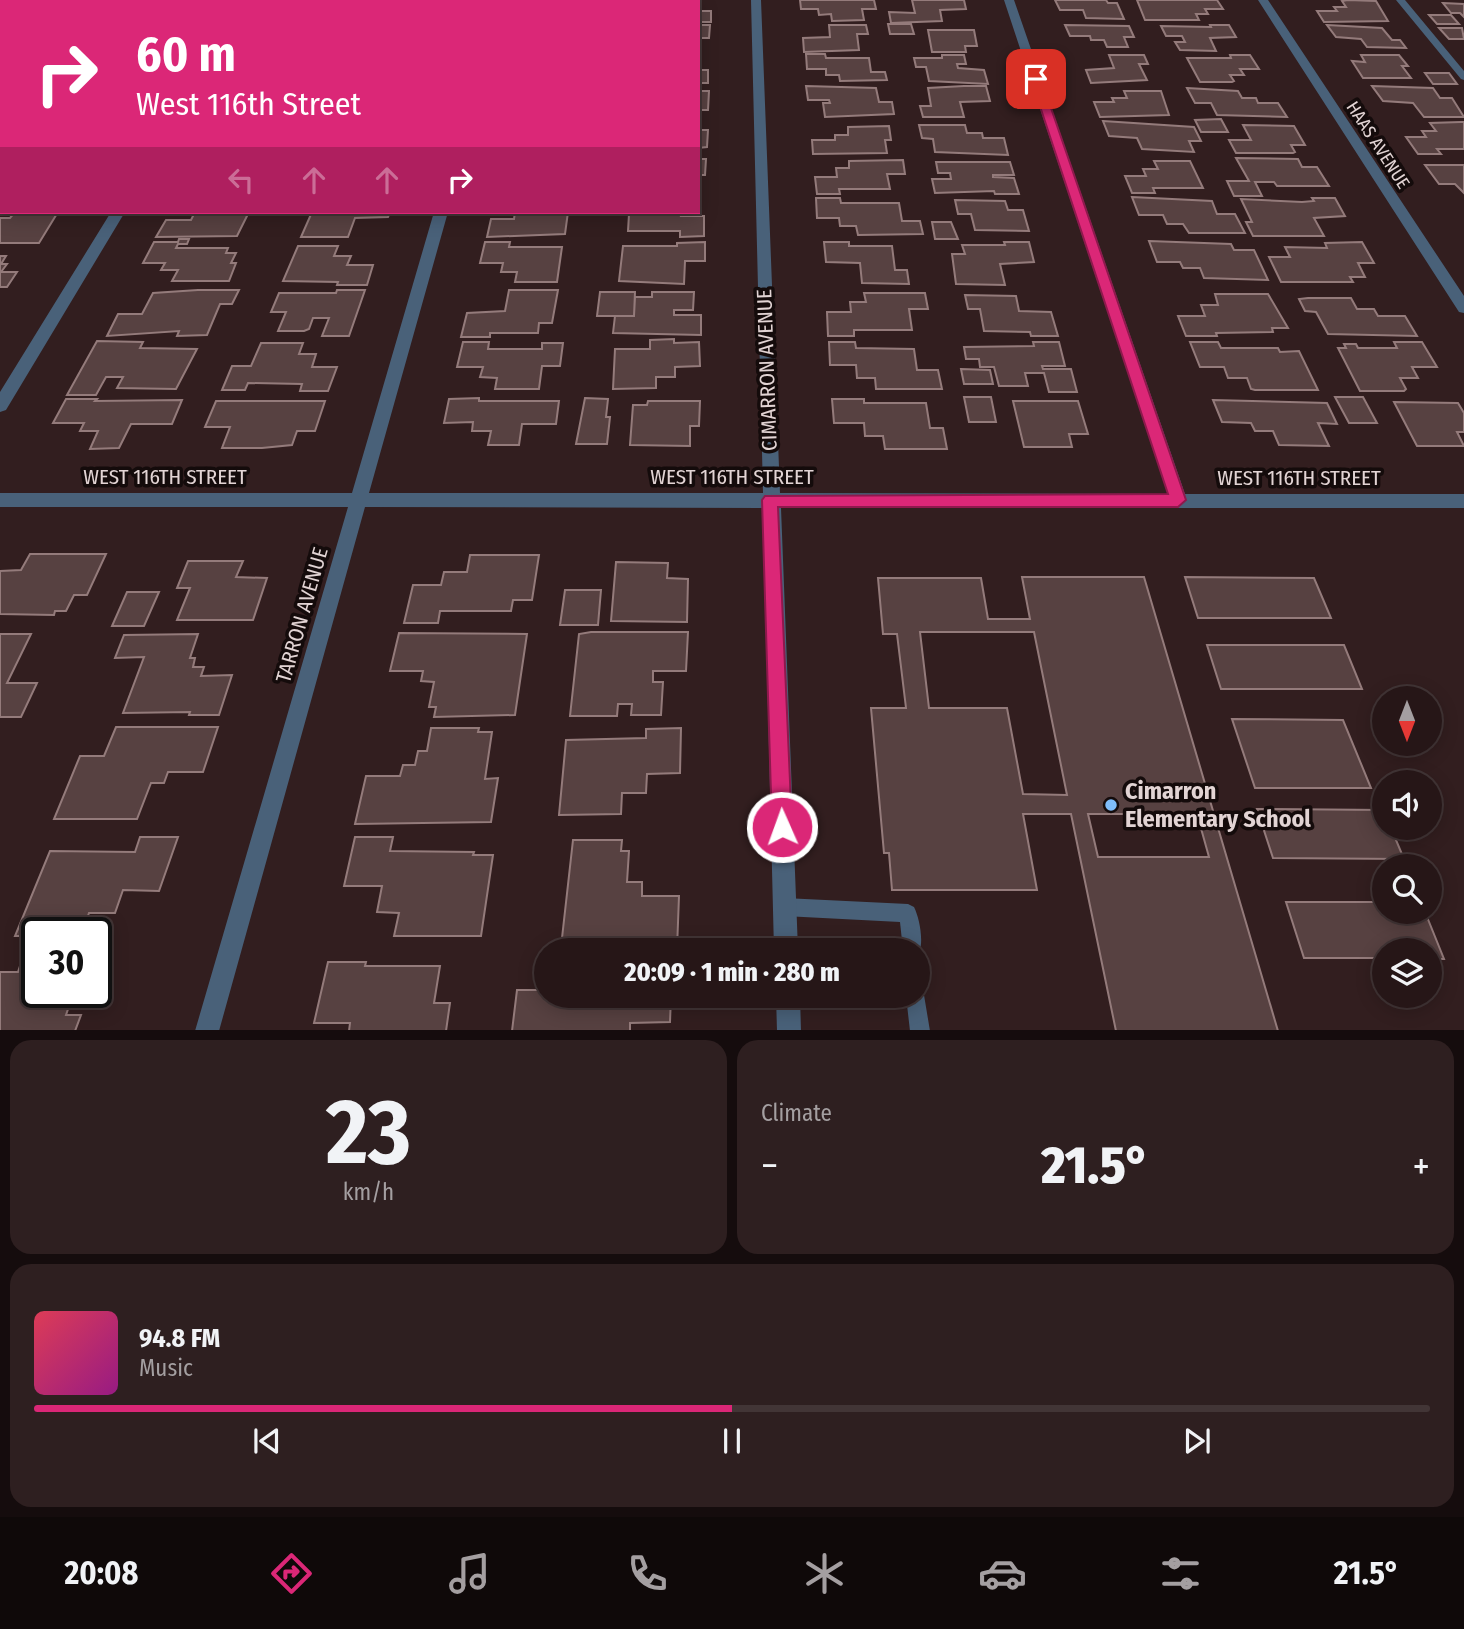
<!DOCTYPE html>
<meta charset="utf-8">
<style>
body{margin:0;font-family:"Fira Sans Condensed",sans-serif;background:#2e1f20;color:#f1f3f6;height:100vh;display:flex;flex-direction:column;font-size:26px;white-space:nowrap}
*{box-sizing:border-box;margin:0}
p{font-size:23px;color:#a49fa1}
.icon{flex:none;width:38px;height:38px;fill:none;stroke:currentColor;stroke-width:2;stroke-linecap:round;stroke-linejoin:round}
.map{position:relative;height:1030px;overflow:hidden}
.panel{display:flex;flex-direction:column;gap:10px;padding:10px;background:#150c0d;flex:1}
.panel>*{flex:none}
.guide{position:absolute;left:0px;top:0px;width:700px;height:214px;box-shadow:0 4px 18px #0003,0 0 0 2px #423536;background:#db2777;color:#fff;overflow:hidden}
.needle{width:46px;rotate:180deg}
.buttons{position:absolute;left:1372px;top:686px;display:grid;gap:14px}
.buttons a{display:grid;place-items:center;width:70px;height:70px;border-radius:50%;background:#261617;box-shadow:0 4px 18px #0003,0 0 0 2px #423536;font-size:35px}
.speed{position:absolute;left:21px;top:917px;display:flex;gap:14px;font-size:35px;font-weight:700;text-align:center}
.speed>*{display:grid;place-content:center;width:91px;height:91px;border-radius:50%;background:#261617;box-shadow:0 4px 18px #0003,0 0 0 2px #423536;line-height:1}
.speed .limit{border:4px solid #111;border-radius:10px;background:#fff;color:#111}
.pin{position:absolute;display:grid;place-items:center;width:60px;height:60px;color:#fff;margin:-30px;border-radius:14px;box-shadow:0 4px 10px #0006}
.me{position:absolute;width:77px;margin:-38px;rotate:358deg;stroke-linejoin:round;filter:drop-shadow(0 0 5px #0008)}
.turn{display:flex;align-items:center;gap:24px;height:147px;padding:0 21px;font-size:32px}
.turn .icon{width:91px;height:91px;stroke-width:2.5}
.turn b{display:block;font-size:49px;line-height:60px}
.lanes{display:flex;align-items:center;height:66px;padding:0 21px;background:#0003;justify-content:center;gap:35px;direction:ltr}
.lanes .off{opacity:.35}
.big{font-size:52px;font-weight:800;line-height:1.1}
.panel .card{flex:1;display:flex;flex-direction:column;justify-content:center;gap:10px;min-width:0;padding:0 24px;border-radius:21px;background:#2e1f20}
.panel .dial{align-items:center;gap:0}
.dial b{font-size:91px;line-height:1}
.song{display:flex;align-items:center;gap:21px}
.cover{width:84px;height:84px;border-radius:10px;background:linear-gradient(135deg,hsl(350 70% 55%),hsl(310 70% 35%))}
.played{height:7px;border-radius:4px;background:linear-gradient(90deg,#db2777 50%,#423536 50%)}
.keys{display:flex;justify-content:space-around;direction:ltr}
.heat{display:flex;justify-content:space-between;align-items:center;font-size:38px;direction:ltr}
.panel .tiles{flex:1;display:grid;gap:10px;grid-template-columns:1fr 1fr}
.card:last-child{grid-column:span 2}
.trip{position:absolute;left:534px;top:938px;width:396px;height:70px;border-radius:35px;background:#261617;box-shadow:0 4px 18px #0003,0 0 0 2px #423536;font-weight:800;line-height:70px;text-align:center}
.tab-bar{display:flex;height:112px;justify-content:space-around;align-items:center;background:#0f0909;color:#a49fa1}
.tab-bar .icon{width:49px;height:49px}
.tab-bar .selected{color:#db2777}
.tab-bar b{font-size:32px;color:#f1f3f6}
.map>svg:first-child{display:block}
.building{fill:#574141;stroke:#947b7b;stroke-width:2;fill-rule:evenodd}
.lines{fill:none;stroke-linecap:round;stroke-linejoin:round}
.service{fill:#496179;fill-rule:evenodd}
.minor{fill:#496179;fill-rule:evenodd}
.route{fill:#db2777;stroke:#8e194d;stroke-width:2}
.poi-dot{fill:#7fbdfa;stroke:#140b0b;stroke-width:2.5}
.labels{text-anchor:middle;stroke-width:7;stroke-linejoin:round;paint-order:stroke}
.far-street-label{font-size:18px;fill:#e2d4d4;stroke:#140b0b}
.street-label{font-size:21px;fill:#e2d4d4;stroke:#140b0b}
.near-poi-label{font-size:24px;font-weight:bold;fill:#e2d4d4;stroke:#140b0b;text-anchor:start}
</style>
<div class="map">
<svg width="1464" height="1031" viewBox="0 0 1464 1031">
<rect width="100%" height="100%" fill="#321e1f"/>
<!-- building -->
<path class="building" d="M126 0H199L124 2Z
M399 0H461L399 2Z
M800 0H874L876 9H862L864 20 832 21 831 14 819 15 818 9H801Z
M912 0H964L966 9 940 10 942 21 891 23 889 12 915 13Z
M1055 0H1106L1108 3H1117L1124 19 1086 18 1083 10H1060Z
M1137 0H1217L1223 9H1205L1208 14H1196L1199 20H1145Z
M1348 0 1376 1 1388 21 1324 22 1317 11H1337L1334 7H1346L1342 1Z
M1443 3 1464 4V17L1460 13H1451Z
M698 11H711V22H698Z
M1429 15H1451L1459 24H1437Z
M888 24H911L914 34H890Z
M698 25H710L709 38H698Z
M829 25H866L868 34H857L859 50 804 52 803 38 830 37Z
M1065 25 1129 26 1134 37H1124L1128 47H1107L1104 40H1091L1090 36H1070Z
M1210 25H1229L1236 37 1210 38 1216 51 1180 50 1175 42H1185L1182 36H1166L1161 26 1211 27Z
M1327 25 1382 28 1392 40H1400L1406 48 1367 47 1361 39 1336 37Z
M1439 28H1462L1464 39H1449Z
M928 30H974L977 46H965L966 52H932Z
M806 54H825L826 58H869L871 72H885L887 80 840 81 839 75H826V69H807Z
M942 55H964L966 64H957L958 68 984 70 988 84 929 81 926 67H916L914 58H942Z
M1109 55H1144L1148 64H1139L1147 80 1091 83 1086 70 1114 68Z
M1230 55H1250L1259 69H1240L1244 75H1230L1234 81 1232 82H1200L1187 58H1231Z
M1361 55H1399L1408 66H1402L1411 78H1363L1352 61 1365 62Z
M698 70H708V83H698Z
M1425 73H1449L1457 84H1433Z
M806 86 876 88 879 102H892L894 114 825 117 823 103H830L829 100H808Z
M964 86H986L990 101 960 102 964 117H923L920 106H931L928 88Z
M1372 86 1433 88 1440 98H1452L1464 117H1424L1413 103 1383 101Z
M1187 88 1238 91 1242 98H1256L1258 103H1278L1287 117 1217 115 1211 103H1195Z
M698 91H709L708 110H698Z
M1124 91H1161L1169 115 1100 117 1094 102H1114L1112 98H1127Z
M1221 119 1228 132H1201L1195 120Z
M1103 121 1194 127 1201 141H1189L1194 152 1142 149 1137 138 1109 136Z
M1461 122H1464V149H1437L1441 154H1418L1406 137H1426L1422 131H1436L1430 123Z
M919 125H965L967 133H982L983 138H1004L1008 155 935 152 933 139 922 138Z
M1243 125 1294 126 1305 145H1291L1295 152 1293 153H1236L1229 140H1251Z
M889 126 891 140H885L887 153 813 154 812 140H835V135H848V127Z
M698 130H708L707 147 698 148Z
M1236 158 1298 159 1302 167H1317L1329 186H1277L1274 182H1255L1262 196H1234L1227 181H1249Z
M698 159H706L705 175H698Z
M903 160 905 174H887L890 189H839L840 194H817L815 177H837L836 168H849V161Z
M1154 161H1190L1203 188H1153L1155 193H1132L1125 176H1146L1143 169H1158Z
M936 162H1010L1014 175H993V177L1014 178 1019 194H995L994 191 935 193 932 179H951L950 173H938Z
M1425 165H1464V193L1455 184H1439Z
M1132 197 1212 201 1217 214H1235L1245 233H1189L1183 224H1167L1163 215H1139Z
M816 198H840L841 203H899L902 221H920L923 234 858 235 856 226H840L839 218H817Z
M1312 198H1335L1345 216 1314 218 1324 236H1253L1246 222H1252L1241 199 1302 202 1314 201Z
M955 200 1005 201 1008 210H1023L1029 231 975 230 971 214H958Z
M15 212H58L39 243H0V218H10Z
M211 212H249L237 236 156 237 166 220H191L194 214H209Z
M312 212H390L388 217 355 218 348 237H301Z
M515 212H568L565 234 487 237 491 219H514Z
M611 212H682L681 216H704V236L680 237V231H628L629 214H610Z
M932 222H951L958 239H935Z
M179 239H189L187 244H178L176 248H228L226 253H236L231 263H236L229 281H172L178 270H161L165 263H143L154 242H178Z
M1149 241 1231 244 1234 250H1254L1268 280 1204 278 1200 268H1183L1180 262H1157Z
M485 242H510L509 247H562L557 282H515L517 272H501L503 263H480Z
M705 242V261H685L684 284 619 281 623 246H677V243Z
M824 242H849V246H892L895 270H907L909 284 862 283 860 263 826 262Z
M1004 242H1029L1034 262 1000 264 1005 285 956 284 952 254H965L962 245H1005Z
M1362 242 1374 263H1358L1365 277H1350L1353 282H1281L1269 257H1290L1285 247 1327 248 1325 243Z
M298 246H338L334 256H351L347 265H373L367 285H337L338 282 283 281Z
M0 256H6L1 264H7L1 272H17L7 287H0Z
M198 290H239L232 304H220L207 335 177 336 179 331 107 336 118 314H142L153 293Z
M337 290H365L349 336H322L329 318H313L309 329 304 331H278L286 312H271L279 293H336Z
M509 290H558L552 323H539L538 333H490V337H461L467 313 505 311Z
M600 292H635L634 316H597Z
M652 292H694L693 310H674V315H701V335L613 333 615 316H634L635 297H652Z
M864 293H925L928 309H909L912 330H854V336H828L827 312H851L850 302H866Z
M1215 294H1268L1288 328H1272L1273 332 1216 333 1217 336H1186L1178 316H1205L1201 305H1218Z
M965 295 1016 296 1019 311 1051 312 1058 336H1031L1030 332 984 331 980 309H968Z
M1308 298H1351L1357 309H1374L1378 316H1405L1417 336 1328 334 1316 312 1305 311 1299 299Z
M674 339V343L699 342 700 366 675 367V377H656V388L613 389 615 349H650V340Z
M97 341 143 342 140 348 197 349 176 389 117 388 123 377H106L96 395H67Z
M463 342H489L488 349H542V343H563L560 366H542L539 389H495L497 378 480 377 483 367H457Z
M829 342H855L856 348 914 349 917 370H938L942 389H876L875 378H857L856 365H830Z
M1033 342H1059L1065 366H1042L1043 369H1071L1077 392H1049L1044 373H1025L1028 386H999L994 367H980L979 359H966L964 347 1034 346Z
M1190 342H1218L1221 348H1278L1280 352 1299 351 1318 390H1255L1251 389 1247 378H1228L1224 367H1200Z
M1394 342H1422L1437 367H1412L1418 378H1400L1406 389 1404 391H1360L1338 348H1346L1344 344H1356L1358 348H1397Z
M261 343H303L299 354H316L312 367H337L328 391H300L302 384 248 383 245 390H222L232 366H251Z
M961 369 990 370 993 384H964Z
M964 397H991L996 422H969Z
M1335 397H1363L1377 423H1349Z
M479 398V401H559L556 424H522L519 445H488L491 431H472L473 422 444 423 449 399Z
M585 398 608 399 606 417H610L607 444H576Z
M66 399H97L95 401 182 400 172 424H131L119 448 90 449 98 431H80L84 423H53Z
M832 399H864V403H926L930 428H943L947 449H885L883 436H865L864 423H834Z
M1213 400 1327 403 1337 424 1318 423 1329 446 1279 445 1273 431H1255L1251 423 1222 422Z
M216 401H325L315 431H297L292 445 262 448H222L230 427H205Z
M648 401H700L699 426H690V446L630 445 633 405H647Z
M1013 401H1078L1088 434H1069L1072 447H1024Z
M1394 402 1458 403 1464 413V432H1457L1464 446H1417Z
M30 554H106L87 595H74L66 611H55L54 615 0 614V571L21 570Z
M470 555H539L532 600H513L511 611H440L438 623H404L413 585H441L444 572H467Z
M188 561H243L236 577 267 578 253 620H177L190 588H177Z
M616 562 668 563 667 578 688 579 687 622 611 621Z
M1022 577H1144L1278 1031H1116L1071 814H1023L1037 890H892L889 853H884L871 708H906L897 634H883L878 578H981L988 619H1030ZM920 632H1034L1067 795 1023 794 1007 708H929ZM1088 814H1197L1209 857H1098Z
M1185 577 1314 578 1331 618H1198Z
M565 590H601L598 625H560Z
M127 592H159L144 626H112Z
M591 632H688L686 671H653V682H663L661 715H631L632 704H618L617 716H570L579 634Z
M399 633 527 634 515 715 434 717 436 707H429L434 682 421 681 423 671H390Z
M0 634H31L7 683H37L21 717H0Z
M198 634 190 658H195L193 667H204L201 676 232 675 219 715H189L190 712 123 713 144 657 115 658 124 635Z
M1207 645H1344L1362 689H1221Z
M1232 719 1343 720 1371 788H1255Z
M116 727H218L203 772H168L164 783H151L137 819H54L80 756H104Z
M431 728H479L478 732H492L485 779 498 778 491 822 355 824 366 776H400L403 765H415L418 751H427Z
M681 728 680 773 647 774 646 793H622L621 814 559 815 566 740 646 738V729Z
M1257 809 1384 810V828H1391L1404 859 1273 858Z
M140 837H178L159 891 123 890 115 913H89L82 933H37V936H15L50 851 135 852Z
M355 837H393L390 851 474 852 473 855H493L481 936H394L399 913 377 912 382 886H344Z
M573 840H622L621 851H629L627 882H642V896H679L677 949 561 947Z
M1286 902H1384V912H1425L1444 959H1430V950H1384V958H1304Z
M328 962H366L365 966H440L434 1003H450L446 1031H349L350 1023H314Z
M20 966H37V992H74L66 1015H81L75 1031H0V972H18Z
M540 981H546V996H671L670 1022 630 1023V1031H512L517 990H539Z"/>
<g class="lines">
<!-- service -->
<path class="service" d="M1396 0H1405L1464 71V80L1461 79Z
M784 898 908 904 914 907C920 919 925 946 917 957V950H903L900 922 784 916 778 913 775 907 778 901Z
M917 987 923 989 930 1031H910L906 996H917Z"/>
<!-- minor -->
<path class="minor" d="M241 0H251L240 2Z
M497 0H507V2H497Z
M751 0H761L780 493 1168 494 1004 0H1014L1185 494H1464V508H781L798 950H774L763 508 365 507 219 1031H195L348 507H0V493H352L434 212H448L369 493H763Z
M1258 0H1268L1464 296V313L1459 312Z
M0 75H2V83H0Z
M111 212H125L6 410 0 412V392Z
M776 996H800L801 1031H777Z"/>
</g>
<!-- route -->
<path class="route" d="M1036 76 1041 79 1186 500 1178 507H778L792 827 789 834 782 837 775 834 772 827 762 500 765 496 1168 494 1031 79Z"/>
<!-- markers -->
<circle class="poi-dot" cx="1111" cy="805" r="7"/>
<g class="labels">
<!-- far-street labels -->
<g class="far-street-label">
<text transform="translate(1378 145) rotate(57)" y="6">HAAS AVENUE</text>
</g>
<!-- street labels -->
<g class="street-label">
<text transform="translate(767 370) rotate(-92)" y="7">CIMARRON AVENUE</text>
<text x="165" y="484">WEST 116TH STREET</text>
<text x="732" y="484">WEST 116TH STREET</text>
<text x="1299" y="485">WEST 116TH STREET</text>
<text transform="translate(302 615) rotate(-74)" y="7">TARRON AVENUE</text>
</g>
<!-- near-poi labels -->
<g class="near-poi-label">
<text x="1125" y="799">Cimarron<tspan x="1125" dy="28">Elementary School</tspan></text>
</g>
</g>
</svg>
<div class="buttons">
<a><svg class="needle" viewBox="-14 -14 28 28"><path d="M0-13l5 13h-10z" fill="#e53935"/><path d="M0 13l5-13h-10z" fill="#a49fa1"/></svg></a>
<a><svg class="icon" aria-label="sound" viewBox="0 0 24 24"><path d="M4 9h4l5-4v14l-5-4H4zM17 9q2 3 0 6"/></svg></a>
<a><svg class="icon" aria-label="search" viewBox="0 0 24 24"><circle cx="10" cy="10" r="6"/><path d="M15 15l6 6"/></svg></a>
<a><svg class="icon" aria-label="layers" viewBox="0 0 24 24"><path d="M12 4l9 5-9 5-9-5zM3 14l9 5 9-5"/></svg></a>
</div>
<div class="speed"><div class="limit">30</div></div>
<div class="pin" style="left:1036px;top:79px;background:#d93025"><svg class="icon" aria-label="arrive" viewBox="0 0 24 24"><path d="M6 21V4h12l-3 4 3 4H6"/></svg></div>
<svg class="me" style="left:782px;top:827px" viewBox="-20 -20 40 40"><circle r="17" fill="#db2777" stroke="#fff" stroke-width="3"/><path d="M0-11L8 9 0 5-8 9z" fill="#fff"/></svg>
<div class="trip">20:09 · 1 min · 280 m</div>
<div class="guide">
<div class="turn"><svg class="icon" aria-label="right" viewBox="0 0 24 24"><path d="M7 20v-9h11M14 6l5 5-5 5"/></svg><div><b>60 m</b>West 116th Street</div></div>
<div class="lanes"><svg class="icon off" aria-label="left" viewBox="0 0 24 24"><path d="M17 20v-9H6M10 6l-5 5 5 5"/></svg><svg class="icon off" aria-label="ahead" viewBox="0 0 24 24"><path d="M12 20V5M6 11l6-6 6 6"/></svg><svg class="icon off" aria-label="ahead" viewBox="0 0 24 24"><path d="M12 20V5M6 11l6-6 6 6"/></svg><svg class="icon" aria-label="right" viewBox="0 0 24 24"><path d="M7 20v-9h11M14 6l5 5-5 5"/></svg></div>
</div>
</div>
<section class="panel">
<div class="tiles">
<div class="card dial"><b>23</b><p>km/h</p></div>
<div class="card"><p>Climate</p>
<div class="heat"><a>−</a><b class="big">21.5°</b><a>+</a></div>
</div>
<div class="card">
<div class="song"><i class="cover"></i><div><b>94.8 FM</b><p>Music</p></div></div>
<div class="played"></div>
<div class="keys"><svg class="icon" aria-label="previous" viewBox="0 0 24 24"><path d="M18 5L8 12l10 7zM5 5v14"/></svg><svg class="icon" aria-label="pause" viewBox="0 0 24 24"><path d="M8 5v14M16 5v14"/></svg><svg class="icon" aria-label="next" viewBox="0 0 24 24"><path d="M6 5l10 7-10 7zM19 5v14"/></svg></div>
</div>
</div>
</section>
<nav class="tab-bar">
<b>20:08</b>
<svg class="icon selected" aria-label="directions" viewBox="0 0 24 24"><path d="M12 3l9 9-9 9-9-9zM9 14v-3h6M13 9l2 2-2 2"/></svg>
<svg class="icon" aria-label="music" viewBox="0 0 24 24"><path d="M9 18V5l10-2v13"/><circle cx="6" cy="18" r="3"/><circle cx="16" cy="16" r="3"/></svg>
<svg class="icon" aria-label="phone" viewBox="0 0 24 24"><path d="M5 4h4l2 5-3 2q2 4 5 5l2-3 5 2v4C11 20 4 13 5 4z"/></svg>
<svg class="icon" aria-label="climate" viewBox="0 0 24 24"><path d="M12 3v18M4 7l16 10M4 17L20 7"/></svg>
<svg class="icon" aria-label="car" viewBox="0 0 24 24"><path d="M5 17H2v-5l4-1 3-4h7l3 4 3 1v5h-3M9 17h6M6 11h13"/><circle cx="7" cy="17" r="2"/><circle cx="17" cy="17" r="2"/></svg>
<svg class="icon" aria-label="filters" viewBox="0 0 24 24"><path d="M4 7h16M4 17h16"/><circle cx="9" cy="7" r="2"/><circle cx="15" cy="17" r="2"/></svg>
<b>21.5°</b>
</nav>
